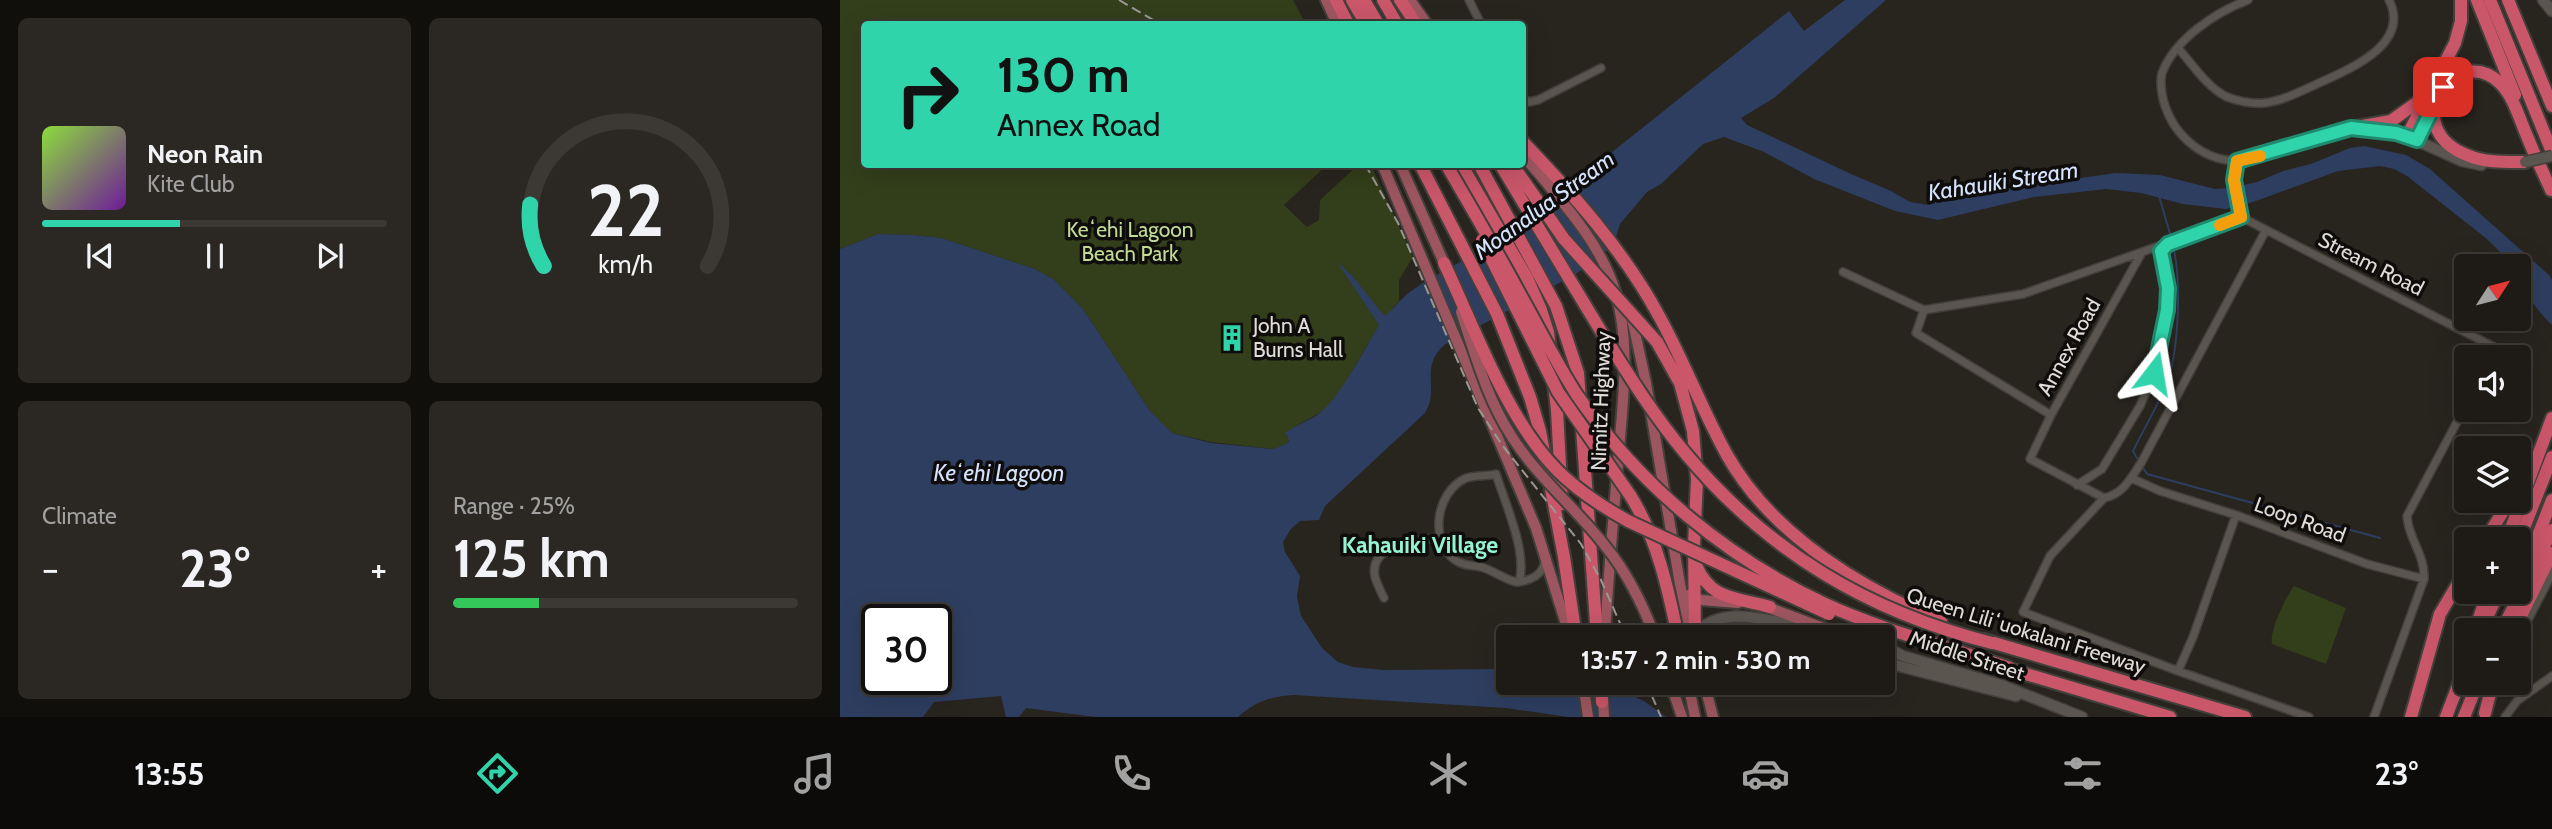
<!DOCTYPE html>
<meta charset="utf-8">
<style>
body{margin:0;font-family:Cabin,sans-serif;background:#2b2823;color:#f1f3f6;height:100vh;display:flex;flex-direction:column;font-size:26px;white-space:nowrap}
*{box-sizing:border-box;margin:0}
p{font-size:23px;color:#a1a1a1}
.icon{flex:none;width:38px;height:38px;fill:none;stroke:currentColor;stroke-width:2;stroke-linecap:round;stroke-linejoin:round}
.map{position:relative;flex:1;overflow:hidden}
.side{display:flex;flex-direction:column;gap:18px;padding:18px;background:#100f0c;width:840px}
.side>*{flex:none}
.banner{position:absolute;left:21px;top:21px;width:665px;height:147px;border-radius:7px;box-shadow:0 7px 28px #0002,0 0 0 2px #3c3935;background:#2fd4aa;color:#111;overflow:hidden}
.needle{width:46px;rotate:54deg}
.fabs{position:absolute;left:1614px;top:254px;display:grid;gap:14px}
.fabs a{display:grid;place-items:center;width:77px;height:77px;border-radius:7px;background:#1e1b16;box-shadow:0 7px 28px #0002,0 0 0 2px #3c3935;font-size:35px}
.speed{position:absolute;left:21px;top:604px;display:flex;gap:14px;font-size:35px;font-weight:700;text-align:center}
.speed>*{display:grid;place-content:center;width:91px;height:91px;border-radius:50%;background:#1e1b16;box-shadow:0 7px 28px #0002,0 0 0 2px #3c3935;line-height:1}
.speed .limit{border:4px solid #111;border-radius:10px;background:#fff;color:#111}
.pin{position:absolute;display:grid;place-items:center;width:60px;height:60px;color:#fff;margin:-30px;border-radius:14px;box-shadow:0 4px 10px #0006}
.me{position:absolute;width:77px;margin:-38px;rotate:14deg;stroke-linejoin:round;filter:drop-shadow(0 0 5px #0008)}
.turn{display:flex;align-items:center;gap:24px;height:147px;padding:0 21px;font-size:32px}
.turn .icon{width:91px;height:91px;stroke-width:2.5}
.turn b{display:block;font-size:49px;line-height:60px}
.big{font-size:52px;font-weight:800;line-height:1.1}
.side .card{flex:1;display:flex;flex-direction:column;justify-content:center;gap:10px;min-width:0;padding:0 24px;border-radius:10px;background:#2b2823}
.side .dial{align-items:center;gap:0}
.dial svg{height:182px;overflow:visible;fill:none;stroke:#3c3935;stroke-width:7;stroke-linecap:round;text-anchor:middle}
.dial text{fill:#f1f3f6;stroke:none}
.song{display:flex;align-items:center;gap:21px}
.cover{width:84px;height:84px;border-radius:10px;background:linear-gradient(135deg,hsl(90 70% 55%),hsl(280 70% 35%))}
.played{height:7px;border-radius:4px;background:linear-gradient(90deg,#2fd4aa 40%,#3c3935 40%)}
.keys{display:flex;justify-content:space-around;direction:ltr}
.heat{display:flex;justify-content:space-between;align-items:center;font-size:38px;direction:ltr}
.charge{height:10px;border-radius:5px;background:linear-gradient(90deg,#34c759 25%,#3c3935 0)}
.side .tiles{flex:1;display:grid;gap:18px;grid-template-columns:repeat(2,1fr)}
.trip{position:absolute;left:656px;top:625px;width:399px;height:70px;border-radius:7px;background:#1e1b16;box-shadow:0 7px 28px #0002,0 0 0 2px #3c3935;font-weight:800;line-height:70px;text-align:center}
.menu{display:flex;height:112px;justify-content:space-around;align-items:center;background:#0c0b09;color:#a1a1a1}
.menu .icon{width:49px;height:49px}
.menu .active{color:#2fd4aa}
.menu b{font-size:32px;color:#f1f3f6}
main{display:flex;flex:1;min-height:0}
.map>svg:first-child{display:block}
.green{fill:#333e1b}
.water{fill:#2e3e60;fill-rule:evenodd}
.lines{fill:none;stroke-linecap:round;stroke-linejoin:round}
.stream{stroke:#2e3e60;stroke-width:2}
.street-casing{stroke:#433f3a;stroke-width:10}
.secondary-casing{stroke:#433f3a;stroke-width:13}
.primary-casing{stroke:#433f3a;stroke-width:14}
.highway-casing{stroke:#433f3a;stroke-width:16}
.street{stroke:#5a554e;stroke-width:7}
.secondary{stroke:#5a554e;stroke-width:10}
.primary{stroke:#9d565f;stroke-width:10}
.highway{stroke:#ca566a;stroke-width:12}
.rail{stroke:#9b9893;stroke-width:2;stroke-dasharray:10 5;stroke-linecap:butt}
.secondary-bridge-casing{stroke:#433f3a;stroke-width:13;stroke-linecap:butt}
.primary-bridge-casing{stroke:#433f3a;stroke-width:14;stroke-linecap:butt}
.highway-bridge-casing{stroke:#433f3a;stroke-width:16;stroke-linecap:butt}
.secondary-bridge{stroke:#5a554e;stroke-width:10}
.primary-bridge{stroke:#9d565f;stroke-width:10}
.highway-bridge{stroke:#ca566a;stroke-width:12}
.route-casing{stroke:#1f8a6e;stroke-width:18}
.route{stroke:#2fd4aa;stroke-width:12}
.slow{stroke:#f59e0b;stroke-width:12}
.labels{text-anchor:middle;stroke-width:7;stroke-linejoin:round;paint-order:stroke}
.park-label{font-size:21px;fill:#c3da96;stroke:#0f0d0b}
.street-label{font-size:21px;fill:#e0ddd9;stroke:#0f0d0b}
.poi-label{font-size:21px;fill:#e0ddd9;stroke:#0f0d0b;text-anchor:start}
.water-label{font-size:23px;font-style:italic;fill:#d6e3fc;stroke:#0f0d0b}
.neighbourhood-label{font-size:23px;font-weight:bold;fill:#95f3d3;stroke:#0f0d0b}
</style>
<main>
<section class="side">
<div class="tiles">
<div class="card">
<div class="song"><i class="cover"></i><div><b>Neon Rain</b><p>Kite Club</p></div></div>
<div class="played"></div>
<div class="keys"><svg class="icon" aria-label="previous" viewBox="0 0 24 24"><path d="M18 5L8 12l10 7zM5 5v14"/></svg><svg class="icon" aria-label="pause" viewBox="0 0 24 24"><path d="M8 5v14M16 5v14"/></svg><svg class="icon" aria-label="next" viewBox="0 0 24 24"><path d="M6 5l10 7-10 7zM19 5v14"/></svg></div>
</div>
<div class="card dial"><svg viewBox="0 0 100 80">
<path d="M14 69A42 42 0 1 1 86 69"/>
<path d="M14 69A42 42 0 0 1 8 42" stroke="#2fd4aa"/>
<text x="50" y="56" font-size="32" font-weight="700">22</text>
<text x="50" y="72" font-size="11">km/h</text>
</svg></div>
<div class="card"><p>Climate</p>
<div class="heat"><a>−</a><b class="big">23°</b><a>+</a></div>
</div>
<div class="card"><p>Range · 25%</p><b class="big">125 km</b><div class="charge"></div></div>
</div>
</section>
<div class="map">
<svg width="1712" height="717" viewBox="0 0 1712 717">
<rect width="100%" height="100%" fill="#28241e"/>
<!-- green -->
<path class="green" d="M0 0H453L466 24H24V164L487 165 444 205 467 227 479 220 480 200 518 165H531L573 257 559 280V301C529 332 516 373 489 405 477 418 452 424 446 436L449 439 448 444 433 449 371 442 332 433 310 411 243 309 213 279 195 269 101 238 74 235 38 234 0 249Z
M1454 586 1506 608 1486 664 1432 644C1429 632 1446 596 1454 586Z"/>
<!-- water -->
<path class="water" d="M1005 0H1046L934 98 901 118 907 125 1011 174 1051 191 1070 202 1089 205 1106 197 1276 173 1320 175 1375 189 1390 188 1417 182 1443 171 1471 164 1510 148 1524 146 1566 155 1590 169 1709 275 1712 280V325C1698 312 1678 285 1678 266H1674L1647 239 1567 176 1554 169 1540 166 1498 171 1413 202 1386 209 1343 204 1301 193 1266 189 1194 197 1098 220 1055 211 974 179 924 152 884 137 863 144 821 184 807 192 780 224 773 246 736 274 604 345C579 368 600 389 585 413L485 506 479 520 460 521 451 529 443 542 445 552 460 576 457 597 461 616 482 648 498 662 513 667 543 670 668 669V682L763 683 804 701 826 717H728L666 708 454 695C431 696 415 702 398 717H256L186 708 179 717H166L161 696 94 702 83 717H0V249L38 234 74 235 101 238 195 269 213 279 243 309 310 411 332 433 371 443 433 449 448 443 449 440 445 433C456 424 471 421 482 411 503 392 524 350 539 325L497 262C517 277 528 298 545 316L567 294 584 282 683 227 732 184 949 11 964 31ZM37 620H96V679H37Z"/>
<g class="lines">
<!-- stream -->
<path class="stream" d="M1319 196 1331 237
M1297 458 1293 451C1304 428 1318 406 1327 383 1339 350 1342 275 1332 243
M1303 468 1307 474 1540 538"/>
<defs>
<path id="street" d="M629 0 641 24
M1408 0C1376 12 1335 39 1322 73 1320 80 1321 87 1322 94 1329 131 1359 160 1397 161L1514 128
M1338 48C1353 65 1367 87 1387 97 1398 101 1412 104 1424 103 1443 101 1461 91 1479 83 1510 69 1571 44 1549 0
M682 98 689 102 698 100 761 68
M1526 130 1567 136
M1397 161 1394 178 1401 217
M1003 272 1084 310 1183 294 1401 217 1656 348 1652 357
M1084 310 1076 333 1211 415
M1291 478 1320 491 1396 515
M1237 485 1262 469 1300 406 1314 373 1327 310V280L1321 254 1328 244
M1264 498 1190 459 1211 415 1301 254
M679 582C688 553 665 503 656 474 646 477 634 474 624 479 596 494 589 540 615 560 623 566 631 565 641 567 653 570 663 579 676 582 690 581 704 575 705 559
M544 598C541 592 537 584 535 577 528 543 580 541 600 537
M1338 671 1183 612 1210 556 1264 498C1283 494 1291 478 1301 463L1426 230
M1469 717 1338 671 1353 637 1396 515 1527 564 1584 579
M1534 717 1584 579C1585 553 1568 539 1567 516L1626 405
M1665 717 1677 701 1712 676"/>
<path id="secondary" d="M1703 0 1712 11
M1571 138 1622 161 1641 165
M855 633C883 606 921 619 954 625 973 629 993 631 1012 637
M1678 636 1712 570
M1043 646 1063 656 1161 685 1242 717
M1043 662 1176 696"/>
<path id="primary" d="M486 0 497 24
M570 0 587 24
M682 154C715 194 760 240 775 291 791 343 783 397 779 450 774 512 768 575 765 637
M542 164 696 528 730 637
M560 164 604 263
M791 314 806 383 840 584 851 635
M848 595 861 600 898 603
M924 606 994 632
M743 682 748 717
M830 682 842 717
M848 682 855 717
M864 682 873 717
M763 695 764 717"/>
<path id="highway" d="M496 0 508 24
M512 0 526 24
M524 0 538 24
M543 0 557 24
M560 0 576 24
M1637 0 1675 95
M1650 0 1712 152
M1668 0 1712 106
M1511 128 1551 121 1582 99
M1567 136 1615 43 1621 21V0
M1577 140 1592 109
M682 141C733 194 784 251 819 316 844 361 862 410 887 455 932 535 1019 587 1101 622
M1685 162C1666 162 1645 163 1627 155 1556 127 1615 41 1660 83 1674 97 1679 118 1687 136 1694 154 1703 172 1711 190
M580 164 657 314 690 397 700 431 724 557 736 637
M621 164 687 278 701 310 708 332 717 410 722 504
M639 164 716 306 738 373 757 637
M817 342 840 383 853 431 857 480 854 545 855 637
M790 495C817 538 828 588 838 637
M1646 539 1670 500
M1667 539 1712 418
M1678 543 1712 457
M856 565C871 601 896 597 930 607
M1686 566 1712 500
M1638 621 1648 592
M1641 630 1659 592
M1662 630 1712 530
M1674 630 1712 553
M1144 640 1405 717
M1159 666 1330 717
M761 682 762 702
M1645 713 1653 682
M1571 717 1600 614 1626 570
M1606 717 1626 665
M1624 717 1638 682"/>
</defs>
<!-- street casing -->
<use href="#street" class="street-casing"/>
<!-- secondary casing -->
<use href="#secondary" class="secondary-casing"/>
<!-- primary casing -->
<use href="#primary" class="primary-casing"/>
<!-- highway casing -->
<use href="#highway" class="highway-casing"/>
<!-- street -->
<use href="#street" class="street"/>
<!-- secondary -->
<use href="#secondary" class="secondary"/>
<!-- primary -->
<use href="#primary" class="primary"/>
<!-- highway -->
<use href="#highway" class="highway"/>
<!-- rail -->
<path class="rail" d="M279 0 320 24
M525 164 558 223 638 408 662 445 741 544 761 580 786 637
M806 682 821 717"/>
<defs>
<path id="secondary-bridge" d="M1685 162 1712 156"/>
<path id="primary-bridge" d="M621 312C635 354 647 399 672 437 698 478 737 509 766 547 788 574 803 605 815 637"/>
<path id="highway-bridge" d="M606 164C632 209 658 253 682 298 700 330 717 364 737 395 800 486 886 557 985 604 1044 631 1109 647 1170 668
M660 164C693 219 726 274 759 328 786 371 813 415 846 454 928 552 1029 612 1152 643
M672 164 724 239 817 342
M642 240 718 392 790 495
M604 263C635 329 667 420 718 471 738 491 763 507 788 521L989 614"/>
</defs>
<!-- secondary-bridge casing -->
<use href="#secondary-bridge" class="secondary-bridge-casing"/>
<!-- primary-bridge casing -->
<use href="#primary-bridge" class="primary-bridge-casing"/>
<!-- highway-bridge casing -->
<use href="#highway-bridge" class="highway-bridge-casing"/>
<!-- secondary-bridge -->
<use href="#secondary-bridge" class="secondary-bridge"/>
<!-- primary-bridge -->
<use href="#primary-bridge" class="primary-bridge"/>
<!-- highway-bridge -->
<use href="#highway-bridge" class="highway-bridge"/>
</g>
<g class="lines">
<defs>
<path id="route" d="M1314 373 1327 310 1328 288 1321 251 1328 244 1401 217 1394 180 1397 161 1511 128 1556 133 1577 140 1603 87"/>
</defs>
<!-- route casing -->
<use href="#route" class="route-casing"/>
<!-- route -->
<use href="#route" class="route"/>
<!-- slow -->
<path class="slow" d="M1380 225 1401 217 1394 180 1397 161 1420 156"/>
</g>
<!-- icons -->
<defs>
<symbol id="building-bare" viewBox="-9 -9 18 18"><path d="M-4-6H4V6H1V3H-1V6H-4ZM-2.5-4.3h1.7v1.8h-1.7ZM.8-4.3h1.7v1.8H.8ZM-2.5-1h1.7V.8h-1.7ZM.8-1h1.7V.8H.8Z" fill="#2fd4aa" stroke="#0f0d0b" stroke-width="2.5" paint-order="stroke"/></symbol>
</defs>
<g fill-rule="evenodd">
<use href="#building-bare" x="373" y="319" width="38" height="38"/>
</g>
<g class="labels">
<!-- park labels -->
<g class="park-label">
<text x="290" y="237">Keʻehi Lagoon<tspan x="290" dy="24">Beach Park</tspan></text>
</g>
<!-- street labels -->
<g class="street-label">
<text transform="translate(1531 264) rotate(27)" y="7">Stream Road</text>
<text transform="translate(1229 347) rotate(-61)" y="7">Annex Road</text>
<text transform="translate(761 401) rotate(-88)" y="7">Nimitz Highway</text>
<text transform="translate(1460 520) rotate(20)" y="7">Loop Road</text>
<text transform="translate(1186 631) rotate(17)" y="7">Queen Liliʻuokalani Freeway</text>
<text transform="translate(1127 656) rotate(18)" y="7">Middle Street</text>
</g>
<!-- poi labels -->
<g class="poi-label">
<text x="413" y="333">John A<tspan x="413" dy="24">Burns Hall</tspan></text>
</g>
<!-- water labels -->
<g class="water-label">
<text transform="translate(1163 181) rotate(-9)" y="8">Kahauiki Stream</text>
<text transform="translate(704 205) rotate(-36)" y="8">Moanalua Stream</text>
<text x="159" y="481">Keʻehi Lagoon</text>
</g>
<!-- neighbourhood labels -->
<g class="neighbourhood-label">
<text x="580" y="553">Kahauiki Village</text>
</g>
</g>
</svg>
<div class="fabs">
<a><svg class="needle" viewBox="-14 -14 28 28"><path d="M0-13l5 13h-10z" fill="#e53935"/><path d="M0 13l5-13h-10z" fill="#a1a1a1"/></svg></a>
<a><svg class="icon" aria-label="sound" viewBox="0 0 24 24"><path d="M4 9h4l5-4v14l-5-4H4zM17 9q2 3 0 6"/></svg></a>
<a><svg class="icon" aria-label="layers" viewBox="0 0 24 24"><path d="M12 4l9 5-9 5-9-5zM3 14l9 5 9-5"/></svg></a>
<a>+</a>
<a>−</a>
</div>
<div class="speed"><div class="limit">30</div></div>
<div class="pin" style="left:1603px;top:87px;background:#d93025"><svg class="icon" aria-label="arrive" viewBox="0 0 24 24"><path d="M6 21V4h12l-3 4 3 4H6"/></svg></div>
<svg class="me" style="left:1314px;top:373px" viewBox="-20 -20 40 40"><path d="M0-17L14 15 0 8-14 15z" fill="#2fd4aa" stroke="#fff" stroke-width="4"/></svg>
<div class="trip">13:57 · 2 min · 530 m</div>
<div class="banner">
<div class="turn"><svg class="icon" aria-label="right" viewBox="0 0 24 24"><path d="M7 20v-9h11M14 6l5 5-5 5"/></svg><div><b>130 m</b>Annex Road</div></div>
</div>
</div>
</main>
<nav class="menu">
<b>13:55</b>
<svg class="icon active" aria-label="directions" viewBox="0 0 24 24"><path d="M12 3l9 9-9 9-9-9zM9 14v-3h6M13 9l2 2-2 2"/></svg>
<svg class="icon" aria-label="music" viewBox="0 0 24 24"><path d="M9 18V5l10-2v13"/><circle cx="6" cy="18" r="3"/><circle cx="16" cy="16" r="3"/></svg>
<svg class="icon" aria-label="phone" viewBox="0 0 24 24"><path d="M5 4h4l2 5-3 2q2 4 5 5l2-3 5 2v4C11 20 4 13 5 4z"/></svg>
<svg class="icon" aria-label="climate" viewBox="0 0 24 24"><path d="M12 3v18M4 7l16 10M4 17L20 7"/></svg>
<svg class="icon" aria-label="car" viewBox="0 0 24 24"><path d="M5 17H2v-5l4-1 3-4h7l3 4 3 1v5h-3M9 17h6M6 11h13"/><circle cx="7" cy="17" r="2"/><circle cx="17" cy="17" r="2"/></svg>
<svg class="icon" aria-label="filters" viewBox="0 0 24 24"><path d="M4 7h16M4 17h16"/><circle cx="9" cy="7" r="2"/><circle cx="15" cy="17" r="2"/></svg>
<b>23°</b>
</nav>
